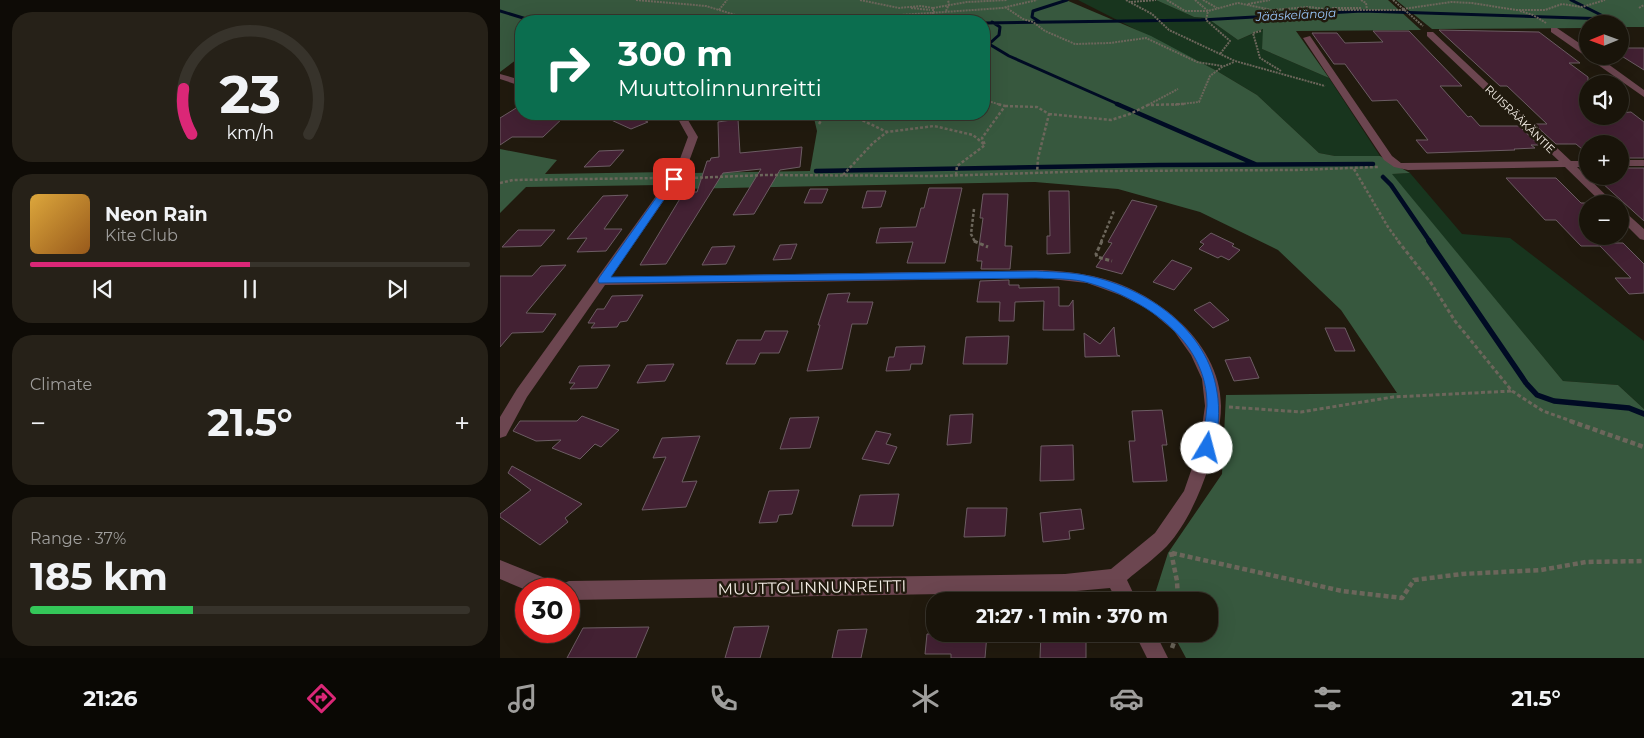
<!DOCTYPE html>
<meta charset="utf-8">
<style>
body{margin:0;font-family:Montserrat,sans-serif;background:#262118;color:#f1f3f6;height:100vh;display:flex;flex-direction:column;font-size:19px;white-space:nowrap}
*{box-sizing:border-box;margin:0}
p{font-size:16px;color:#9f9e9c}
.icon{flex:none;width:28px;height:28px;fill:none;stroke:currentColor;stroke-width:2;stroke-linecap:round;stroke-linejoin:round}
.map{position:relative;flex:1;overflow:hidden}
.drawer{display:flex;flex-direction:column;gap:12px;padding:12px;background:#0e0b06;width:500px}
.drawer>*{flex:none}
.top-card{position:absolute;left:15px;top:15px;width:475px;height:105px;border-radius:20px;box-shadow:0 5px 20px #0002,0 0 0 1px #37332b;background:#0b6e4f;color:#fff;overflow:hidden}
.needle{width:32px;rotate:269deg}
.controls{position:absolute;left:1079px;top:15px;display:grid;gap:10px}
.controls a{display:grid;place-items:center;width:50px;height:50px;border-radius:50%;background:#19140a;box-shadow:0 5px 20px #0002,0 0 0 1px #37332b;font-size:25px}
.speed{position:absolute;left:15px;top:578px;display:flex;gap:10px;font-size:25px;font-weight:700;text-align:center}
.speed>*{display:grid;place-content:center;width:65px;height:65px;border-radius:50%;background:#19140a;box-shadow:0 5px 20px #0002,0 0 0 1px #37332b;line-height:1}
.speed .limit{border:8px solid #d22;background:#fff;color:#111}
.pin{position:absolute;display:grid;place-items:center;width:42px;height:42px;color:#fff;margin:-21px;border-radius:10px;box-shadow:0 2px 8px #0006}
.me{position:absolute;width:55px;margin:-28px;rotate:8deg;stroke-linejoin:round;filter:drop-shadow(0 0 4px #0008)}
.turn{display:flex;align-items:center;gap:18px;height:105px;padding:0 20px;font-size:22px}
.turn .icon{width:65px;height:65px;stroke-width:2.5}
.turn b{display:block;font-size:35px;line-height:42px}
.big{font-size:38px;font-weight:700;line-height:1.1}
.drawer .tile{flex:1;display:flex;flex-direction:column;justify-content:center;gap:8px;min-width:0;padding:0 18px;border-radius:20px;background:#262118}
.drawer .dial{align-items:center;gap:0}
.dial svg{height:130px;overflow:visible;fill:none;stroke:#37332b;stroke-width:7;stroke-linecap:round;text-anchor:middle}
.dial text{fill:#f1f3f6;stroke:none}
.song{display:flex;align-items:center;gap:15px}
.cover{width:60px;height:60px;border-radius:8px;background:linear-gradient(135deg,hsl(40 70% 55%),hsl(30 70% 35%))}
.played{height:5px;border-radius:2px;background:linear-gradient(90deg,#db2777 50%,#37332b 50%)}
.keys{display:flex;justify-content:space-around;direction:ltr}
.heat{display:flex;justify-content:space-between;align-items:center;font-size:28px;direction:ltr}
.charge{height:8px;border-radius:4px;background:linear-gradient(90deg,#34c759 37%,#37332b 0)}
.trip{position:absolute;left:426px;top:592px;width:292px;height:50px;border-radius:20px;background:#19140a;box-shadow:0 5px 20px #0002,0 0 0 1px #37332b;font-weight:700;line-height:50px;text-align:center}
.menu{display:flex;height:80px;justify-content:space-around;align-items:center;background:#0a0804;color:#9f9e9c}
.menu .icon{width:35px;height:35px}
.menu .on{color:#db2777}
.menu b{font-size:22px;color:#f1f3f6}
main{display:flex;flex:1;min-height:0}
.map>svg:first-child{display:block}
.green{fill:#18351e}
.forest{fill:#37583e}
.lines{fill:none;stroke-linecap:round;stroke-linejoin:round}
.stream-far2{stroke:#000b24;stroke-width:3}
.stream-far1{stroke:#000b24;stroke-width:4.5}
.stream{stroke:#000b24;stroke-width:5.5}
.building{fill:#432133;stroke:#6c5c63}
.path-far3{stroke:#6c665b;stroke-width:2;stroke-dasharray:2 1;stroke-linecap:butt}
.path-far2{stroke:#6c665b;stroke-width:2.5;stroke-dasharray:3 2;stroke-linecap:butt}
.path-far1{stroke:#6c665b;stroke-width:3;stroke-dasharray:4 2.5;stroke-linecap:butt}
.path{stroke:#6c665b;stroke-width:4.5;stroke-dasharray:5 3;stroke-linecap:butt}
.minor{fill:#6c4650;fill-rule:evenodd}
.route{fill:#1a73e8;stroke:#114b97}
.labels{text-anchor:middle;stroke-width:5;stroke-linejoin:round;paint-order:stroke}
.far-street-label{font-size:11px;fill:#f4eee6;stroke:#211a0e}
.far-water-label{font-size:12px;font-style:italic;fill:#99c6fa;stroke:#211a0e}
.near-street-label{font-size:16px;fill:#f4eee6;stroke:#211a0e}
</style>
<main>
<section class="drawer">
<div class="tile dial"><svg viewBox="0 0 100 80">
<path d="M14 69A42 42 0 1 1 86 69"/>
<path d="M14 69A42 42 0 0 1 9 41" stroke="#db2777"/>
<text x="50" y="56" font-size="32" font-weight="700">23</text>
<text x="50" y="72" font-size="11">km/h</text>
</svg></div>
<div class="tile">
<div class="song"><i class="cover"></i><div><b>Neon Rain</b><p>Kite Club</p></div></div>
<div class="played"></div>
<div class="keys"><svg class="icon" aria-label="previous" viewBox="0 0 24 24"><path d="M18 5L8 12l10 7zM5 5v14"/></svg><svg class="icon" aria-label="pause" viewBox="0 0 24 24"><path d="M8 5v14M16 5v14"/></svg><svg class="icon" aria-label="next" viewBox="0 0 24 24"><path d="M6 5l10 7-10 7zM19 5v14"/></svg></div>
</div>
<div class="tile"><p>Climate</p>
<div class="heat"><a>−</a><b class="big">21.5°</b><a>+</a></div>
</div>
<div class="tile"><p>Range · 37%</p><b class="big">185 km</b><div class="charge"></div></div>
</section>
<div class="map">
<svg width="1144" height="658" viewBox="0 0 1144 658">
<rect width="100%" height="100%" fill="#211a0e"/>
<!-- green -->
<path class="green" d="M578 0H656L694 17 707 18 738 40 764 29 762 49 829 78 880 156H835L819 153 757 95 717 71Z
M910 173 962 234 1010 238 1144 341V409L1118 385 1063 381 891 174Z"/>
<!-- forest -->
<path class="forest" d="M0 0H566L651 36 717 71 757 95 819 153 835 156H880L910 173 892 174 1063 381 1118 385 1144 409V658H686L673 634H710V601H656L654 597 668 553 722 474 726 395 897 393 841 310 778 250 700 212 618 189 535 182 179 189 191 173 310 171 317 131 313 114H484V21H21V56L0 72Z
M656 0H888L921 30 796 31 829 78 762 49 763 29 738 40 707 18 694 17Z
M896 0H1144V27H1120V24H1088L1087 28 932 29Z
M0 149 57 160 45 174 169 172 161 185 26 187 0 213Z"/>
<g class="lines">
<!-- stream-far2 -->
<path class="stream-far2" d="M1071 0 1107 18
M0 11 33 21
M492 22 500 27 499 35 489 44 509 56 620 105
M540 22 532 17 533 11 567 0
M484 23 701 20 862 11 1109 19"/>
<!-- stream-far1 -->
<path class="stream-far1" d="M617 104 755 164
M316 171 659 165 873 164
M883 177 891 185 930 242"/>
<!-- stream -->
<path class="stream" d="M929 241 1026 383 1037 395 1054 401 1129 408 1144 414"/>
</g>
<!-- building -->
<path class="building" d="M939 30 1039 32 1080 63H1069L1088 77V116H1120V113L1131 112 1144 122V158H1120V144H1088V154L1076 144H1056L1034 124H1047L1007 86H1000Z
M873 31H909L962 86H940L968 117 971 116 980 126H1019L1039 145H1031L1035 148 1014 149 1015 150 927 153 916 140H928L897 100 872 101 845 64H834L812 33H837L845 43 883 42Z
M1120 48H1144V70L1120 55Z
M21 105V114H67L43 137H12L0 145V118Z
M98 114H130L148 122 131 129Z
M238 119 240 153 302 147 300 167 280 170 254 214 233 215 261 169 223 173 166 264 140 265 184 192H197L207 161H210L211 158 219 157 218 122Z
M124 150 110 166 84 167 99 151Z
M1120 168H1144V221L1101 182 1109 181 1103 176H1120Z
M1006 178H1056L1081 203H1088V236H1103L1110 243H1123L1144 264V293L1129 294 1115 278H1131L1100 246H1081L1056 220H1045Z
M429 188H462L445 263H407L413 242 376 243 380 228 416 227 421 208H424Z
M310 189H328L322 203H304Z
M367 191H386L381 207 362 208Z
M549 191H569L570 253 547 254V236H550Z
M483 194H508L505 246H512L510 269H481L482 261H477L483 218H480Z
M128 195 104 229H122L106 251 77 252 87 238 67 239 103 196Z
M632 200 657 206 622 274 596 267 612 243 608 242Z
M18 230H55L41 246 2 247Z
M711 233 734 244 732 246 740 250 729 260 721 256 718 258 699 249 704 244 700 242Z
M297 244 291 259 273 260 280 245Z
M235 246 226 264 202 265 212 247Z
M672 260 692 268 674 290 653 282Z
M66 265 26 313 56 314 43 332 12 333 0 347V276H32L41 266Z
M509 280V285H519V288L559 287V306H569L573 300 574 330H543L544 301 515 302 514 321H499L500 302H477L480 281Z
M350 293 347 302H373L367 324H352L342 369 307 371 320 325H318L328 294Z
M143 295 127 321 120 322 117 327 91 328 95 323H88L97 309H104L112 296Z
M710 302 729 320 713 328 694 310Z
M614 327 617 355 620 356 585 357 584 333 600 344Z
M825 328H845L855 351H835Z
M265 331H288L279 353H260L255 364H226L237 340H261Z
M509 336 507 364H463L466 337Z
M425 346 422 364H411L410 370 386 371 389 357H394L396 347Z
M750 357 759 378 734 381 725 360Z
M174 364 165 381 137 383 147 365Z
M110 365 97 388 70 389 75 383H69L79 366Z
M662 410 667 445H662L667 481 633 482 629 441H635L632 411Z
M473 414 471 443 447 445 450 415Z
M82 416 119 430 101 447 95 444 80 459 52 448 61 440 36 441 13 431 20 421H77Z
M319 417 310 448 280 449 290 418Z
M376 431 391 434 386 444 397 447 389 464 362 459Z
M200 436 182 482 197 481 186 507 142 510 166 457 153 458 162 438Z
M573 445 574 480 540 481 541 446Z
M12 466 82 504 65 518 68 522 40 545 0 517V514L31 490 8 473Z
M299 490 292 514 279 515 277 522 259 523 269 491Z
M399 494 393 526H352L360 495Z
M467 508H507L505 536 464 537Z
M581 509 584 529 569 531 570 539 543 542 540 513Z
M269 626 260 658H225L234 627Z
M149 627 136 658H67L83 628Z
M367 629 361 658H332L338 630Z
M427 634H487L485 658H451V654H425Z
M541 634H586V658H540Z"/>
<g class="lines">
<!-- path-far3 -->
<path class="path-far3" d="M136 0 206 6 242 17 263 20 313 21
M360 0 399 8 421 6 433 8V12H435
M626 0 652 14 669 30 735 61 825 86
M667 0 685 11H708L738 3 772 10 809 7 834 10H904
M695 0 708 11 706 20 730 41 720 54
M703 0 717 8
M861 0 866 3 867 10
M893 0 923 26
M631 2 656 0
M748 4 770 0
M505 7 523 19 533 22 545 31 575 44 610 43 646 38 697 62 722 66
M411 8 430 10
M433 8 467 2 507 0
M832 8H861
M1139 8 1144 5
M764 9 762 14 767 20
M903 9 951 2 972 3 1016 10H1045L1062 4 1082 7 1105 0
M219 10 227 0
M446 11 449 4 448 0
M1020 11 1033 15 1046 23
M433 12V21
M313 21 502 8 537 0
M761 31 753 33 760 58 781 71
M484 93 488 101 501 105
M648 105 678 89
M672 105 699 102 710 76 722 67 734 62"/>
<!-- path-far2 -->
<path class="path-far2" d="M651 105 684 104
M505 106 537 107 549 114 538 158 537 174
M349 114 387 132
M549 114 611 120 630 114 650 104
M319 124 325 114
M854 169 888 227 899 242
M343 175 373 143 387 132 434 126 473 135 485 145
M456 175 457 166 485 145 482 138 505 106 497 104
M190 178 266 175 438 176 595 171 796 170 878 167
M0 183 13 180 159 178
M474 209 471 234 475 242
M601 242 614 211"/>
<!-- path-far1 -->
<path class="path-far1" d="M474 241 488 247
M602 241 596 254 597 257 612 261
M898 241 931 283 955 321 1012 391 1043 411 1074 422
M729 407 801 412 893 397 1012 391"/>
<!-- path -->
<path class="path" d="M1070 421 1144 447
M671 552 677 581 678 601
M672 553 842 591 902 598 914 580 962 574 1041 570 1086 562 1144 561
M672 648 677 634"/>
<!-- minor -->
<path class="minor" d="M1051 28H1057L1088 49V56H1097L1144 90V97L1051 32Z
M927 32H933L1071 161H1088V167H1077L1115 204H1103L1065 167 908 170 894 167 884 160 803 38 810 36 892 156 901 163 1059 161 927 36Z
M0 74 21 80V86L0 79Z
M173 114 185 115 198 137 187 167 111 277 542 270C557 271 572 272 587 275 648 285 721 339 721 406 721 426 715 447 709 466 700 493 687 524 667 546 655 558 640 569 627 580L637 601H617L610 588 565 592 69 600V589H60L62 584 69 581 565 574 611 569 655 533 684 491 699 448 705 406 702 379 691 355 674 331 648 309 620 295 587 283 542 278 105 285 27 397 6 436 0 438V417L17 389 177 167 188 137 178 119Z
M1120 160H1144V166H1120Z
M1120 210 1124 211 1144 229V240L1140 239 1120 219Z
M0 560 55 582 57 589H26V590L0 579Z
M635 634H656L668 658H647Z"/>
</g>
<!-- route -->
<path class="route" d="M174 176 178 179 111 277 536 271C554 272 572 272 589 276 647 288 708 330 717 392 720 407 719 437 712 452L707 453 703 452 701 448C703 434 706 420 707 406 708 341 645 299 589 283 573 278 553 279 536 278L99 283 98 281 99 278 171 177Z"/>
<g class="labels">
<!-- far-street labels -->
<g class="far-street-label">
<text transform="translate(1020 119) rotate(44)" y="4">RUISRÄÄKÄNTIE</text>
</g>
<!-- far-water labels -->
<g class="far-water-label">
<text transform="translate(796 15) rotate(-3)" y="4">Jääskelänoja</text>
</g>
<!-- near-street labels -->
<g class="near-street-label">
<text transform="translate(312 587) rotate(-1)" y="6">MUUTTOLINNUNREITTI</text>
</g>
</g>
</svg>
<div class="controls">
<a><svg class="needle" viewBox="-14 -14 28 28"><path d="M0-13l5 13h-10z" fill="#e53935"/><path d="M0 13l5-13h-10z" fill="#9f9e9c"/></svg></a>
<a><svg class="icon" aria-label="sound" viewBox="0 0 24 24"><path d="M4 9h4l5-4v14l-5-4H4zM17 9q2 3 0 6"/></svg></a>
<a>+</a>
<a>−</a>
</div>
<div class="speed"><div class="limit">30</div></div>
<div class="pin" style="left:174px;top:179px;background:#d93025"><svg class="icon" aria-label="arrive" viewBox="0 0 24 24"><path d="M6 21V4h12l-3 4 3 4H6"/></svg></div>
<svg class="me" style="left:707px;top:448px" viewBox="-20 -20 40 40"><circle r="19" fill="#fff"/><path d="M0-13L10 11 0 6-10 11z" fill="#1a73e8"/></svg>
<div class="trip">21:27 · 1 min · 370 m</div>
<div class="top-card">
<div class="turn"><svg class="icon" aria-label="right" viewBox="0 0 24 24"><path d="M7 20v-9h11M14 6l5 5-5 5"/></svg><div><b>300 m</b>Muuttolinnunreitti</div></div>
</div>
</div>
</main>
<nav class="menu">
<b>21:26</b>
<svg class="icon on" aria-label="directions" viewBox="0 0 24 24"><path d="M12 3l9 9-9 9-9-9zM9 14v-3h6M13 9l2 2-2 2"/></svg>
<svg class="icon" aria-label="music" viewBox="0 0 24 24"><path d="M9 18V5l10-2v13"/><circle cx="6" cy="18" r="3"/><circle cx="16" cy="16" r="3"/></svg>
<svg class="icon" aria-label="phone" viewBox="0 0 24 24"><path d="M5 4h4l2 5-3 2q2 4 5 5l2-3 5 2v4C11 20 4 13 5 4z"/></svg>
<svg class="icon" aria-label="climate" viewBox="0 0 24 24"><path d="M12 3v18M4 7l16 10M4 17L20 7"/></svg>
<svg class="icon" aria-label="car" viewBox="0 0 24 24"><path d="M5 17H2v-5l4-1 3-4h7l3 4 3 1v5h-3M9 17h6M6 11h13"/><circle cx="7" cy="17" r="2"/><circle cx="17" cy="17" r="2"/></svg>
<svg class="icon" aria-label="filters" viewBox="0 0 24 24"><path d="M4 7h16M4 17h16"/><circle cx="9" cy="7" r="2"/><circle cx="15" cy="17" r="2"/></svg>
<b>21.5°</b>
</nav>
